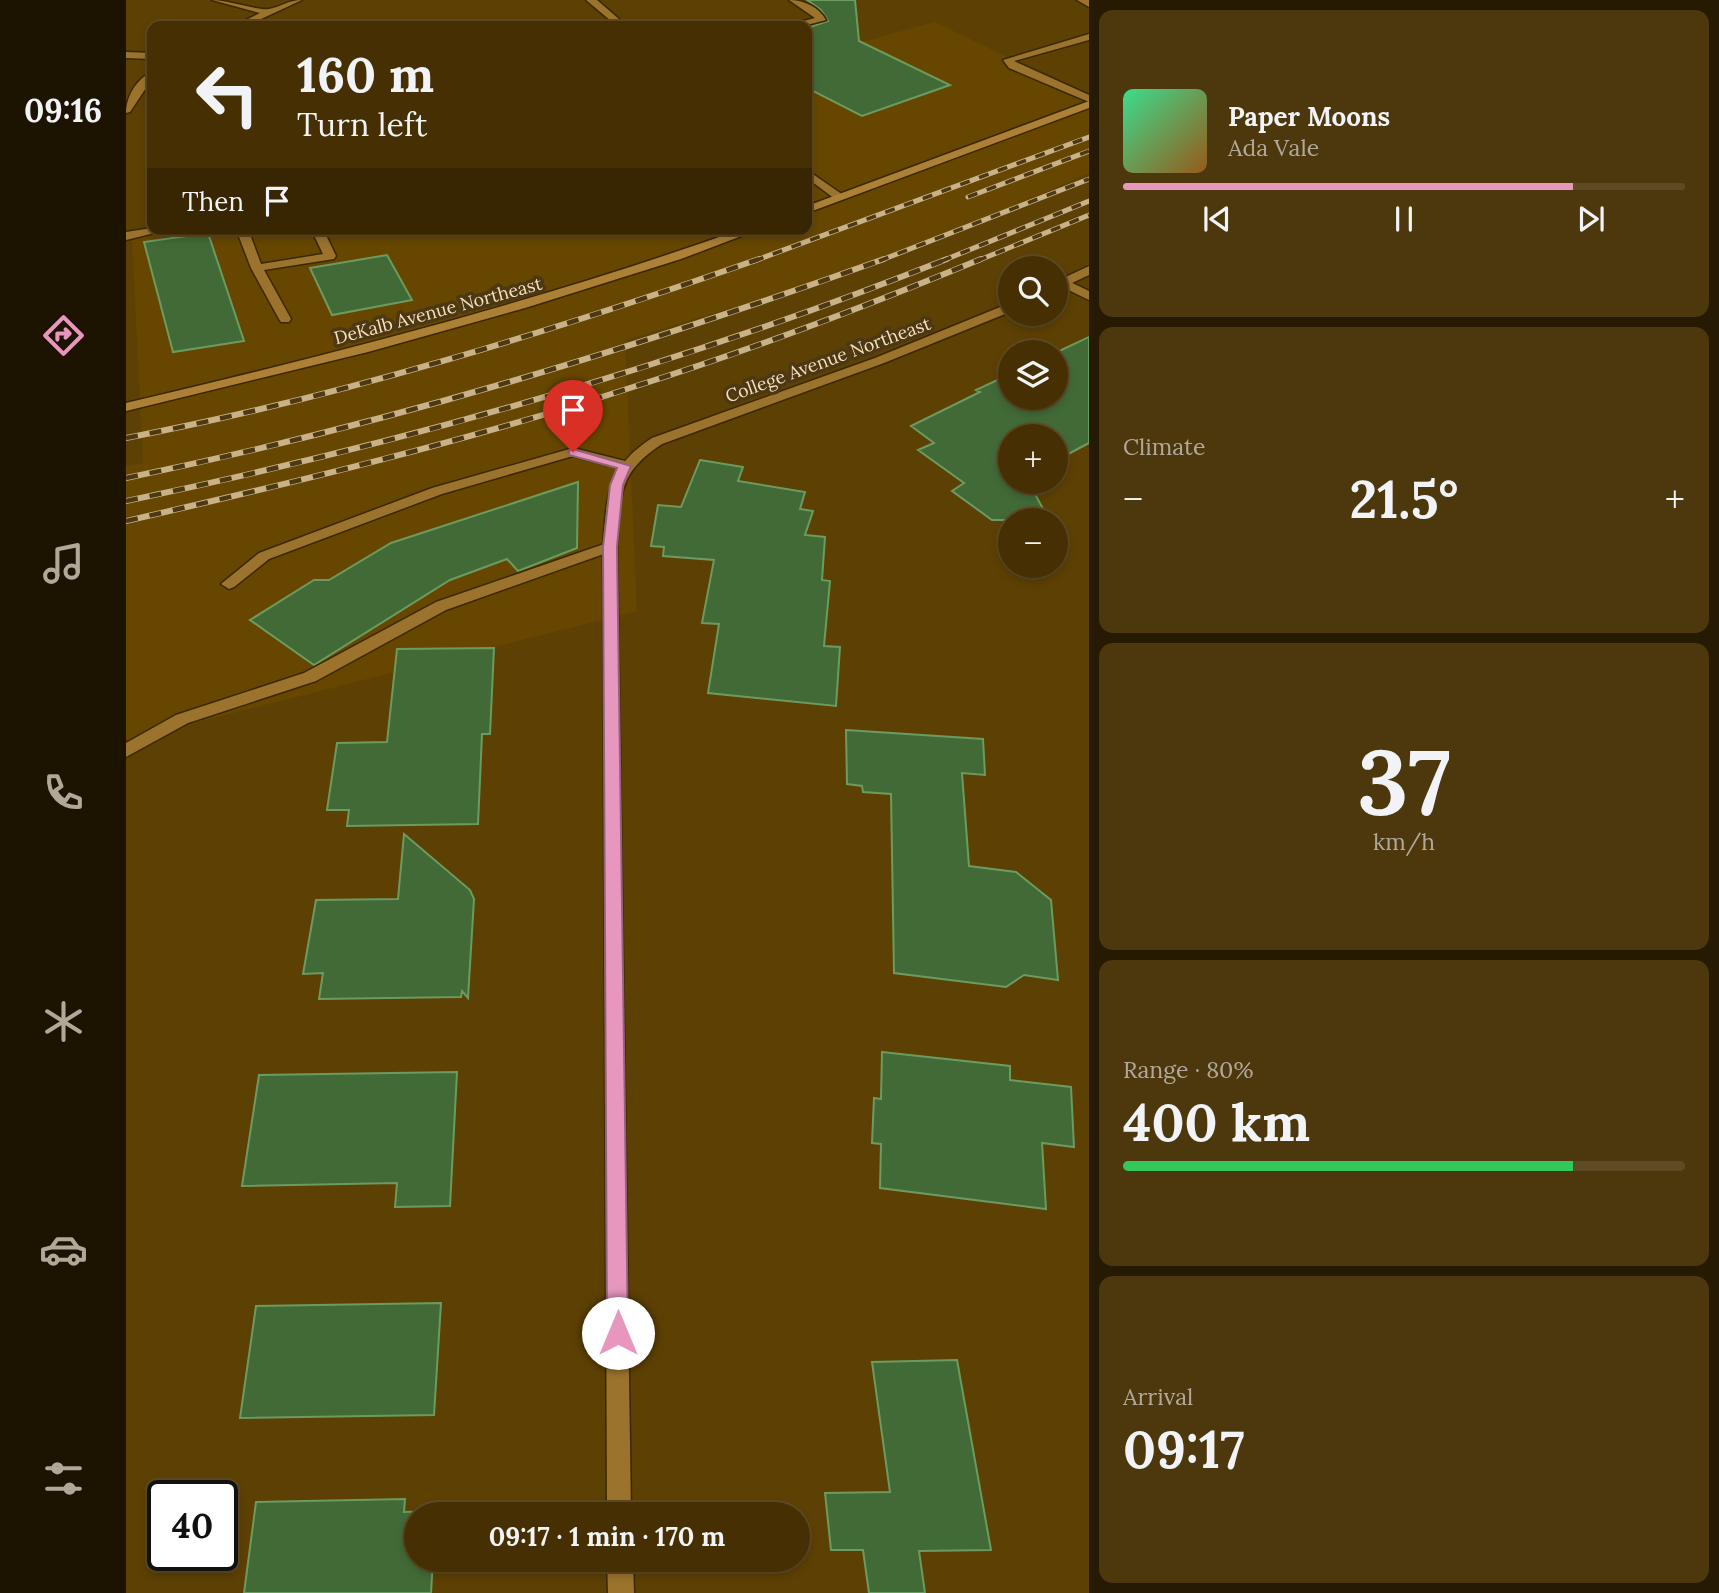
<!DOCTYPE html>
<meta charset="utf-8">
<style>
body{margin:0;font-family:Lora,serif;background:#4d380d;color:#f1f3f6;height:100vh;display:flex;flex-direction:column;font-size:26px;white-space:nowrap}
*{box-sizing:border-box;margin:0}
p{font-size:23px;color:#b0a99a}
.icon{flex:none;width:38px;height:38px;fill:none;stroke:currentColor;stroke-width:2;stroke-linecap:round;stroke-linejoin:round}
.map{position:relative;flex:1;overflow:hidden}
.panel{display:flex;flex-direction:column;gap:10px;padding:10px;background:#261a02;width:630px}
.panel>*{flex:none}
.hud{position:absolute;left:21px;top:21px;width:665px;height:214px;border-radius:14px;box-shadow:0 4px 10px #0003,0 0 0 2px #5e4b25;background:#463003;color:#f1f3f6;overflow:hidden}
.buttons{position:absolute;left:872px;top:256px;display:grid;gap:14px}
.buttons a{display:grid;place-items:center;width:70px;height:70px;border-radius:50%;background:#463003;box-shadow:0 4px 10px #0003,0 0 0 2px #5e4b25;font-size:35px}
.speed{position:absolute;left:21px;top:1480px;display:flex;gap:14px;font-size:35px;font-weight:700;text-align:center}
.speed>*{display:grid;place-content:center;width:91px;height:91px;border-radius:50%;background:#463003;box-shadow:0 4px 10px #0003,0 0 0 2px #5e4b25;line-height:1}
.speed .limit{border:4px solid #111;border-radius:10px;background:#fff;color:#111}
.pin{position:absolute;display:grid;place-items:center;width:60px;height:60px;color:#fff;margin:-72px -30px;border-radius:50% 50% 50% 0;rotate:-45deg;box-shadow:0 0 7px #0007}
.pin .icon{rotate:45deg}
.me{position:absolute;width:77px;margin:-38px;rotate:0deg;stroke-linejoin:round;filter:drop-shadow(0 0 5px #0008)}
.turn{display:flex;align-items:center;gap:24px;height:147px;padding:0 35px;font-size:32px}
.turn .icon{width:91px;height:91px;stroke-width:2.5}
.turn b{display:block;font-size:49px;line-height:60px}
.then{display:flex;align-items:center;height:66px;padding:0 35px;background:#0003;gap:14px;font-size:26px}
.big{font-size:52px;font-weight:800;line-height:1.1}
.panel .card{flex:1;display:flex;flex-direction:column;justify-content:center;gap:10px;min-width:0;padding:0 24px;border-radius:14px;background:#4d380d}
.panel .dial{align-items:center;gap:0}
.dial b{font-size:91px;line-height:1}
.song{display:flex;align-items:center;gap:21px}
.cover{width:84px;height:84px;border-radius:10px;background:linear-gradient(135deg,hsl(150 70% 55%),hsl(30 70% 35%))}
.played{height:7px;border-radius:4px;background:linear-gradient(90deg,#e797bd 80%,#5e4b25 80%)}
.keys{display:flex;justify-content:space-around;direction:ltr}
.heat{display:flex;justify-content:space-between;align-items:center;font-size:38px;direction:ltr}
.charge{height:10px;border-radius:5px;background:linear-gradient(90deg,#34c759 80%,#5e4b25 0)}
.trip{position:absolute;left:278px;top:1502px;width:406px;height:70px;border-radius:35px;background:#463003;box-shadow:0 4px 10px #0003,0 0 0 2px #5e4b25;font-weight:800;line-height:70px;text-align:center}
main{display:flex;flex:1;min-height:0}
.tab-bar{display:flex;flex-direction:column;width:126px;justify-content:space-around;align-items:center;background:#1c1301;color:#b0a99a}
.tab-bar .icon{width:49px;height:49px}
.tab-bar .on{color:#e797bd}
.tab-bar b{font-size:32px;color:#f1f3f6}
.map>svg:first-child{display:block}
.built{fill:#674700}
.building{fill:#426a37;stroke:#6c9b5f;stroke-width:2}
.lines{fill:none;stroke-linecap:round;stroke-linejoin:round}
.service-casing{stroke:#3c2801;stroke-width:3}
.minor-casing{stroke:#3c2801;stroke-width:3}
.tertiary-casing{stroke:#3c2801;stroke-width:3}
.secondary-casing{stroke:#3c2801;stroke-width:3}
.service{fill:#9b732d;fill-rule:evenodd}
.minor{fill:#9b732d;fill-rule:evenodd}
.tertiary{fill:#9b732d;fill-rule:evenodd}
.secondary{fill:#ad8135;fill-rule:evenodd}
.rail-far1-casing{stroke:#c9b188;stroke-width:5}
.rail-casing{stroke:#c9b188;stroke-width:6}
.rail-far1{stroke:#4c3813;stroke-width:3.5;stroke-dasharray:10;stroke-linecap:butt}
.rail{stroke:#4c3813;stroke-width:4.5;stroke-dasharray:12;stroke-linecap:butt}
.route{fill:#e797bd;stroke:#96627b;stroke-width:2}
.labels{text-anchor:middle;stroke-width:7;stroke-linejoin:round;paint-order:stroke}
.far-street-label{font-size:18px;fill:#f5dfbe;stroke:#4c3813}
</style>
<main>
<nav class="tab-bar">
<b>09:16</b>
<svg class="icon on" aria-label="directions" viewBox="0 0 24 24"><path d="M12 3l9 9-9 9-9-9zM9 14v-3h6M13 9l2 2-2 2"/></svg>
<svg class="icon" aria-label="music" viewBox="0 0 24 24"><path d="M9 18V5l10-2v13"/><circle cx="6" cy="18" r="3"/><circle cx="16" cy="16" r="3"/></svg>
<svg class="icon" aria-label="phone" viewBox="0 0 24 24"><path d="M5 4h4l2 5-3 2q2 4 5 5l2-3 5 2v4C11 20 4 13 5 4z"/></svg>
<svg class="icon" aria-label="climate" viewBox="0 0 24 24"><path d="M12 3v18M4 7l16 10M4 17L20 7"/></svg>
<svg class="icon" aria-label="car" viewBox="0 0 24 24"><path d="M5 17H2v-5l4-1 3-4h7l3 4 3 1v5h-3M9 17h6M6 11h13"/><circle cx="7" cy="17" r="2"/><circle cx="17" cy="17" r="2"/></svg>
<svg class="icon" aria-label="filters" viewBox="0 0 24 24"><path d="M4 7h16M4 17h16"/><circle cx="9" cy="7" r="2"/><circle cx="15" cy="17" r="2"/></svg>
</nav>
<div class="map">
<svg width="963" height="1593" viewBox="0 0 963 1593">
<rect width="100%" height="100%" fill="#5d4004"/>
<!-- built -->
<path class="built" d="M809 22 963 97V173L756 262 499 340 511 611 0 740V466L17 463 6 240 44 229H681V57Z"/>
<!-- building -->
<path class="building" d="M681 0H729L733 41 824 85 736 116 681 88V28L702 21 695 10Z
M82 233 118 341 47 352 18 242Z
M261 255 286 300 206 315 184 268Z
M963 337V443L929 461V436H884V481H902L923 520H866L826 491 838 483 792 450 808 443 785 426 854 392 850 390 884 374V397H929V353Z
M574 460 617 467 612 481 679 492 674 509 687 511 679 535 699 537 696 580 704 581 698 646 714 647 710 706 582 693 593 624 576 623 588 560 537 556 538 547 525 546 532 505 555 507Z
M452 482 451 548 392 571 381 559 324 580 188 665 124 620 188 580H203L265 543Z
M368 648 364 734H356L352 824 221 826 223 810H201L211 743 261 742 271 649Z
M720 730 857 739 859 775 836 773 843 866 890 872 925 900 932 980 898 975 880 987 768 973 765 794 737 792 736 786 721 784Z
M278 834 344 890 348 899 342 998 336 991 335 997 193 999 197 973 177 974 190 900 272 899Z
M756 1052 884 1066V1080L945 1087 948 1147 916 1143 920 1209 754 1188 755 1144 746 1143 748 1098 755 1099Z
M331 1072 324 1206 269 1207 271 1183 116 1186 133 1075Z
M315 1303 308 1415 114 1418 130 1306Z
M831 1360 865 1550 793 1551 799 1593H743L737 1550H705L699 1493 764 1492 746 1362Z
M279 1499 278 1512 309 1511V1514H290V1559H307L305 1593H118L130 1502Z"/>
<g class="lines">
<defs>
<path id="service" d="M663 0C678 0 693 7 700 20L677 26H658L689 18Z
M963 34V40L888 61 963 95V102L883 68 877 60Z
M0 52 26 53V59L0 58Z
M26 228 45 229 0 240V232Z
M110 229H122L135 264 197 254 185 229H197L210 256 208 259 138 270 165 319 163 322H155L153 319 125 268Z
M938 279 963 291V300L934 286V280Z
M447 448 503 462 505 465 498 469 447 456 316 494 143 559 108 587 103 589 95 584 133 553 306 488Z
M484 542 489 544 491 547 489 550 320 610 190 681 62 723 0 757V743L50 715 178 673 310 602Z"/>
<path id="minor" d="M86 0C103 0 132 11 143 9 155 7 162 0 176 0L120 26H108L134 13Z
M460 0H471L501 26H491Z
M951 0H963V7Z
M26 72V79L4 112 0 113C0 97 11 78 26 72Z
M681 170 717 195V199H709L681 178Z"/>
<path id="tertiary" d="M963 266V275L929 291V282Z
M884 303V312L758 363 536 444C490 474 495 497 491 547L505 1514H481L477 547C481 496 480 468 526 438L749 358Z
M481 1559H507L508 1593H482Z"/>
<path id="secondary" d="M963 101V108L681 213V206Z
M616 229H634L555 259 399 308 242 352 0 411V403C208 354 414 301 616 229Z"/>
</defs>
<!-- service casing -->
<use href="#service" class="service-casing"/>
<!-- minor casing -->
<use href="#minor" class="minor-casing"/>
<!-- tertiary casing -->
<use href="#tertiary" class="tertiary-casing"/>
<!-- secondary casing -->
<use href="#secondary" class="secondary-casing"/>
<!-- service -->
<use href="#service" class="service"/>
<!-- minor -->
<use href="#minor" class="minor"/>
<!-- tertiary -->
<use href="#tertiary" class="tertiary"/>
<!-- secondary -->
<use href="#secondary" class="secondary"/>
<defs>
<path id="rail-far1" d="M842 197 963 151
M628 261 963 137
M753 261 963 179
M816 261 963 201
M851 261 963 215"/>
<path id="rail" d="M0 438C215 397 427 331 633 259
M0 478C259 425 510 348 758 259
M0 501C280 443 554 365 821 259
M0 521C171 482 341 441 507 387 625 350 741 306 855 259"/>
</defs>
<!-- rail-far1 casing -->
<use href="#rail-far1" class="rail-far1-casing"/>
<!-- rail casing -->
<use href="#rail" class="rail-casing"/>
<!-- rail-far1 -->
<use href="#rail-far1" class="rail-far1"/>
<!-- rail -->
<use href="#rail" class="rail"/>
</g>
<!-- route -->
<path class="route" d="M447 449 505 466 497 485 491 547 502 1333 499 1340 492 1343 484 1340 481 1333 477 547 484 485 491 468 443 455V450Z"/>
<g class="labels">
<!-- far-street labels -->
<g class="far-street-label">
<text transform="translate(312 311) rotate(-15)" y="6">DeKalb Avenue Northeast</text>
<text transform="translate(702 360) rotate(-20)" y="6">College Avenue Northeast</text>
</g>
</g>
</svg>
<div class="buttons">
<a><svg class="icon" aria-label="search" viewBox="0 0 24 24"><circle cx="10" cy="10" r="6"/><path d="M15 15l6 6"/></svg></a>
<a><svg class="icon" aria-label="layers" viewBox="0 0 24 24"><path d="M12 4l9 5-9 5-9-5zM3 14l9 5 9-5"/></svg></a>
<a>+</a>
<a>−</a>
</div>
<div class="speed"><div class="limit">40</div></div>
<div class="pin" style="left:447px;top:452px;background:#d93025"><svg class="icon" aria-label="arrive" viewBox="0 0 24 24"><path d="M6 21V4h12l-3 4 3 4H6"/></svg></div>
<svg class="me" style="left:492px;top:1333px" viewBox="-20 -20 40 40"><circle r="19" fill="#fff"/><path d="M0-13L10 11 0 6-10 11z" fill="#e797bd"/></svg>
<div class="trip">09:17 · 1 min · 170 m</div>
<div class="hud">
<div class="turn"><svg class="icon" aria-label="left" viewBox="0 0 24 24"><path d="M17 20v-9H6M10 6l-5 5 5 5"/></svg><div><b>160 m</b>Turn left</div></div>
<div class="then">Then<svg class="icon" aria-label="arrive" viewBox="0 0 24 24"><path d="M6 21V4h12l-3 4 3 4H6"/></svg></div>
</div>
</div>
<section class="panel">
<div class="card">
<div class="song"><i class="cover"></i><div><b>Paper Moons</b><p>Ada Vale</p></div></div>
<div class="played"></div>
<div class="keys"><svg class="icon" aria-label="previous" viewBox="0 0 24 24"><path d="M18 5L8 12l10 7zM5 5v14"/></svg><svg class="icon" aria-label="pause" viewBox="0 0 24 24"><path d="M8 5v14M16 5v14"/></svg><svg class="icon" aria-label="next" viewBox="0 0 24 24"><path d="M6 5l10 7-10 7zM19 5v14"/></svg></div>
</div>
<div class="card"><p>Climate</p>
<div class="heat"><a>−</a><b class="big">21.5°</b><a>+</a></div>
</div>
<div class="card dial"><b>37</b><p>km/h</p></div>
<div class="card"><p>Range · 80%</p><b class="big">400 km</b><div class="charge"></div></div>
<div class="card"><p>Arrival</p><b class="big">09:17</b></div>
</section>
</main>
